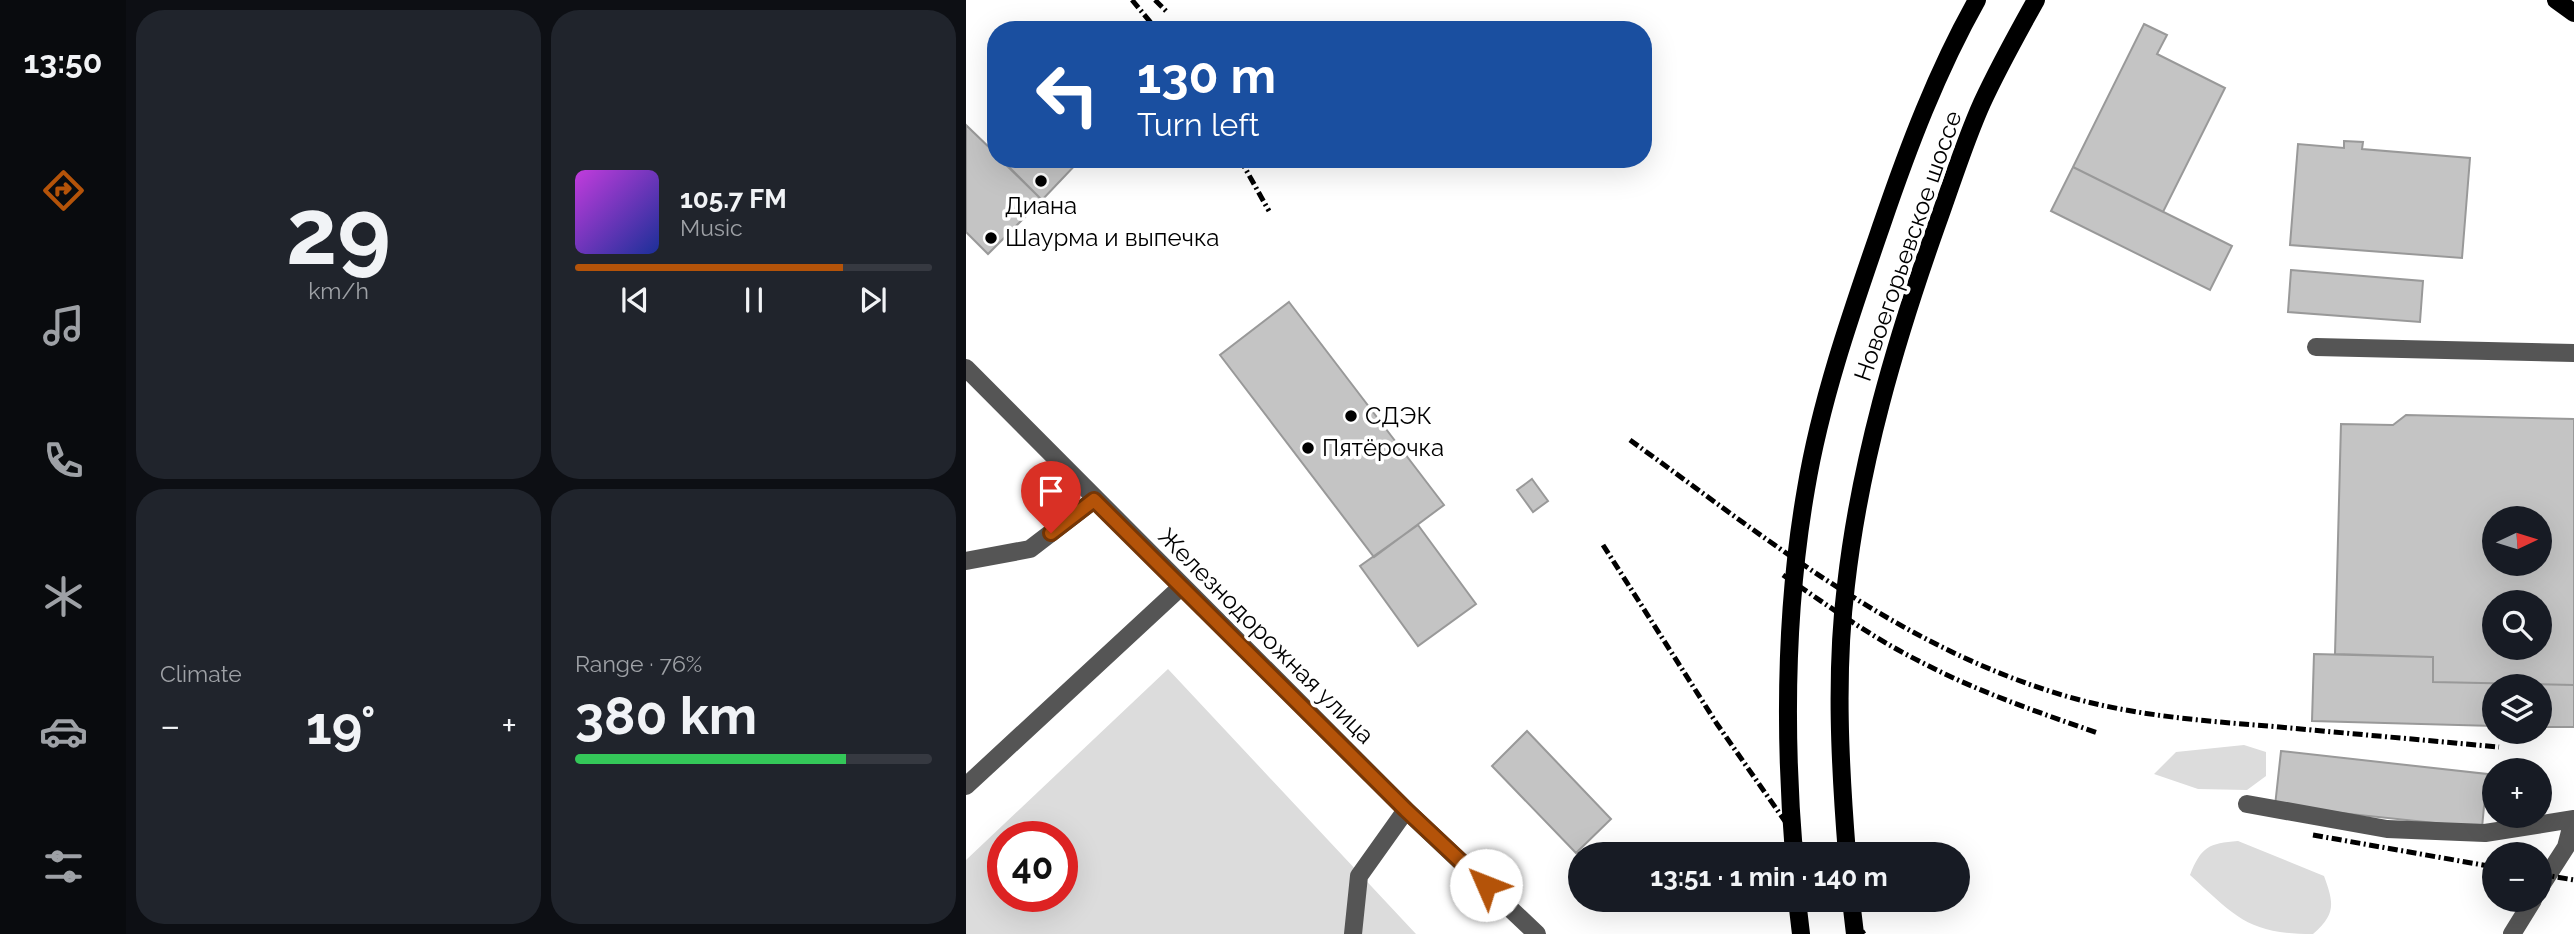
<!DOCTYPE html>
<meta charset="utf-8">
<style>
body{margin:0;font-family:Raleway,sans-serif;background:#20242c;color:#f1f3f6;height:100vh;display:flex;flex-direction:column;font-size:26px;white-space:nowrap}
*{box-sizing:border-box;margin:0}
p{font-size:23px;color:#9ea1a6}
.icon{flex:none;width:38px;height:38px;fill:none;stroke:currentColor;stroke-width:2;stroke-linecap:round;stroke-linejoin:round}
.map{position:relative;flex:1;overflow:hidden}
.panel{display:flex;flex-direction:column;gap:10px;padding:10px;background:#0d0f14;width:840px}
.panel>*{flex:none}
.banner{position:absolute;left:21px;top:21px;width:665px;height:147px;border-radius:28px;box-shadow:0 7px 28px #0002;background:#1a4fa0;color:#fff;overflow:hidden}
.needle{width:46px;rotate:86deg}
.fabs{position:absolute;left:1516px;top:506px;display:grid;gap:14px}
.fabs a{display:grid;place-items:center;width:70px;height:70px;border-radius:50%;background:#171b24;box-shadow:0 7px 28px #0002;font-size:35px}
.speed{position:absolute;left:21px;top:821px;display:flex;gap:14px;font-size:35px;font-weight:700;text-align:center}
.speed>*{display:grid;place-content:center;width:91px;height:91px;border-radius:50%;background:#171b24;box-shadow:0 7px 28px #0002;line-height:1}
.speed .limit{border:10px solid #d22;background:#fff;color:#111}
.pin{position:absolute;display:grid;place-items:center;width:60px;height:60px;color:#fff;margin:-72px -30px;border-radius:50% 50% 50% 0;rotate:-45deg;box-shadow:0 0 7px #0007}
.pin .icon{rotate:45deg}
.me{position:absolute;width:77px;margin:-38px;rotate:314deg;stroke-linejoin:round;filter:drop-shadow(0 0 5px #0008)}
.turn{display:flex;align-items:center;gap:24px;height:147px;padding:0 35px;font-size:32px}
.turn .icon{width:91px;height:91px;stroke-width:2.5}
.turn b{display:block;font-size:49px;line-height:60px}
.big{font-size:52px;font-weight:700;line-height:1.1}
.panel .tile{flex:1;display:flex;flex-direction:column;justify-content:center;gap:10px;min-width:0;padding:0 24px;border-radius:28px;background:#20242c}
.panel .dial{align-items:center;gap:0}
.dial b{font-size:91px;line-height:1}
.song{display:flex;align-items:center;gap:21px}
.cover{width:84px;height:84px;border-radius:10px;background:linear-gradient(135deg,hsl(290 70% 55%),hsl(230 70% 35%))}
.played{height:7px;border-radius:4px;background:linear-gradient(90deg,#b45309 75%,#363941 75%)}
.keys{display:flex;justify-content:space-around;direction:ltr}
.heat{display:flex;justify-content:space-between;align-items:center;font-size:38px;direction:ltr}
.charge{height:10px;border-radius:5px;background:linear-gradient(90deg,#34c759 76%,#363941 0)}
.panel .tiles{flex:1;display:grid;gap:10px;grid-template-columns:repeat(2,1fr)}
.trip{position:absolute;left:602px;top:842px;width:402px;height:70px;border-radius:35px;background:#171b24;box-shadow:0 7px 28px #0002;font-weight:700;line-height:70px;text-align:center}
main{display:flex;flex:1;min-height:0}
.dock{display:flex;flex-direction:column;width:126px;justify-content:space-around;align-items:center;background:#090b0e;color:#9ea1a6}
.dock .icon{width:49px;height:49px}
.dock .on{color:#b45309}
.dock b{font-size:32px;color:#f1f3f6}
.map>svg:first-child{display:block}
.green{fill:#dcdcdc;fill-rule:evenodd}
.building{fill:#c4c4c4;stroke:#999;stroke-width:2;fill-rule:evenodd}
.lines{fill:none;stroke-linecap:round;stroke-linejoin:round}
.minor{stroke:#555;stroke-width:18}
.major{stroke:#000;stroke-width:18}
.rail{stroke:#000;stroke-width:5;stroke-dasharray:10 3.5 2 3.5;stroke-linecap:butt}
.route-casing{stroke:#753606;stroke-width:18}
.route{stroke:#b45309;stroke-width:12}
.poi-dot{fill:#000;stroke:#fff;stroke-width:2.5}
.labels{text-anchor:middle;stroke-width:7;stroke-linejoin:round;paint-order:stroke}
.poi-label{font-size:24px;fill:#000;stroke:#fff;text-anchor:start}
.street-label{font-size:24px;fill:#000;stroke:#fff}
</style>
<main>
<nav class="dock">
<b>13:50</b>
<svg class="icon on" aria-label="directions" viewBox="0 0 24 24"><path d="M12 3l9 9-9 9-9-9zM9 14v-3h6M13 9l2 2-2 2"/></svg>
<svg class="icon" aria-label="music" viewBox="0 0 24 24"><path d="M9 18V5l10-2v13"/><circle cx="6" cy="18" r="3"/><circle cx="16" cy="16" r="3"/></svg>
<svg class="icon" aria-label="phone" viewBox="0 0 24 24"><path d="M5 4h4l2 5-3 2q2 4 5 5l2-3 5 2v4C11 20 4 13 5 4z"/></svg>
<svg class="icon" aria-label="climate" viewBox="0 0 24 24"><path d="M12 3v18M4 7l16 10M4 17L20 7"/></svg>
<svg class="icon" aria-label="car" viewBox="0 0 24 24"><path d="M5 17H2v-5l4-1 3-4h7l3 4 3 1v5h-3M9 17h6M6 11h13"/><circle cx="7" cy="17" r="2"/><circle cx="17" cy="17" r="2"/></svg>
<svg class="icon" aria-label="filters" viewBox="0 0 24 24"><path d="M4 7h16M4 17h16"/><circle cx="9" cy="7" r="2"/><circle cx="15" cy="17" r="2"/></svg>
</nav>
<section class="panel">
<div class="tiles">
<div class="tile dial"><b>29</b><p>km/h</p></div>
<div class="tile">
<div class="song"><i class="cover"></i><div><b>105.7 FM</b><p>Music</p></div></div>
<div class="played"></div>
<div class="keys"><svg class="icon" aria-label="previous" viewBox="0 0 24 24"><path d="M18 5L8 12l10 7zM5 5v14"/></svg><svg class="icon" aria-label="pause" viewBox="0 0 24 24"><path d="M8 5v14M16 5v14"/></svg><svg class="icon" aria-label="next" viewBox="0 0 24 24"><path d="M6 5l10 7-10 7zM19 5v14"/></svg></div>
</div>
<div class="tile"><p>Climate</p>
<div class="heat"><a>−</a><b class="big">19°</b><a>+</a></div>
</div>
<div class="tile"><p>Range · 76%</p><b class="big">380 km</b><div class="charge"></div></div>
</div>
</section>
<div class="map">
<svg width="1608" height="934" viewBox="0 0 1608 934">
<rect width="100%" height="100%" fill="#fff"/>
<!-- green -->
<path class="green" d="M202 669 450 934H0V860ZM37 836H96V896H37Z
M1278 745 1300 752V776L1281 790 1232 789 1188 774 1210 752Z
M1272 841 1358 876C1368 903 1370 914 1347 934 1282 934 1270 917 1224 875 1235 847 1243 843 1272 841Z"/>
<!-- building -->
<path class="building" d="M1178 24 1201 35 1191 54 1259 88 1197 212 1107 167Z
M0 125 30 154V159H35L76 200 22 254 0 232Z
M1378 141 1397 142 1396 149 1504 158 1496 258 1324 245 1332 144 1378 148Z
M40 159H115L76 200 37 162Z
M1107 167 1266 246 1244 290 1085 211Z
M1325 270 1457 281 1454 322 1322 312Z
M323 302 478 505 408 557 254 355Z
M1440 415 1608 419V685L1467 682V657L1369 654 1375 424 1427 425ZM1528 518H1573V564H1528ZM1528 602H1573V648H1528Z
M566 479 582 501 567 512 551 490Z
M452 525 510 604 452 646 394 566Z
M1348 654 1467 657V682L1608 685V727H1573V686H1528V726L1346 721Z
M561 731 645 819 610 853 526 766Z
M1315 751 1521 774 1516 828 1309 806Z"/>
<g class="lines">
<!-- minor -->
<path class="minor" d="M1350 347 1608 353
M0 368 440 810 571 934
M0 561 64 549 128 500
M0 786 216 586
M1281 804 1421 829 1519 833 1608 819
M1573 889 1600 847 1607 820
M387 934 393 876 440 810
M1546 934 1567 900"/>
<!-- major -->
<path class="major" d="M1590 0 1608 13
M828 854C818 732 819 610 840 489 855 399 886 311 916 224 942 148 971 71 1011 0
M881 854C874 766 869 673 880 585 894 462 929 343 970 227 985 186 998 143 1016 103 1032 68 1051 34 1070 0
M831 900 835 934
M885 900 889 934"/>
<!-- rail -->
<path class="rail" d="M166 0 191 30
M189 0 202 13
M274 159 303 211
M664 440C805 542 942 654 1114 700 1175 716 1239 721 1302 726 1379 733 1456 740 1533 747
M637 545 751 724 842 854
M817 575C861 605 905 637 953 661 1010 691 1071 712 1132 733
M1347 835 1528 867
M1573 874 1608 880
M874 900 898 934"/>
</g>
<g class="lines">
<defs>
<path id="route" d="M85 533 128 500 440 810 520 885"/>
</defs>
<!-- route casing -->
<use href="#route" class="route-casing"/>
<!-- route -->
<use href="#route" class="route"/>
</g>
<!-- markers -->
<g class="poi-dot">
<circle cx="75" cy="181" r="7"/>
<circle cx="25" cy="238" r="7"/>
<circle cx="385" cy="416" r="7"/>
<circle cx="342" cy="448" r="7"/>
</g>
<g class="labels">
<!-- poi labels -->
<g class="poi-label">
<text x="75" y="214" text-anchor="middle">Диана</text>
<text x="39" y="246">Шаурма и выпечка</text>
<text x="399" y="424">СДЭК</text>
<text x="356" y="456">Пятёрочка</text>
</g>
<!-- street labels -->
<g class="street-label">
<text transform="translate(942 246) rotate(-71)" y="8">Новоегорьевское шоссе</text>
<text transform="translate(300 636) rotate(45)" y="8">Железнодорожная улица</text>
</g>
</g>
</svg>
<div class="fabs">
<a><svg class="needle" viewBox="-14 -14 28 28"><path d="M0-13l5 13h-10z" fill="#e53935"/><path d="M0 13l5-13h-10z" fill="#9ea1a6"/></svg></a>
<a><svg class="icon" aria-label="search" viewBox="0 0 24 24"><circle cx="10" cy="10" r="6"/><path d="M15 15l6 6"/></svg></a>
<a><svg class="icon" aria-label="layers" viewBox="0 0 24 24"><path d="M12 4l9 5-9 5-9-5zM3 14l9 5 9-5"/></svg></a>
<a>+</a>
<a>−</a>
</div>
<div class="speed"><div class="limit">40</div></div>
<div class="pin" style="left:85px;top:533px;background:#d93025"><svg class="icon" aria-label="arrive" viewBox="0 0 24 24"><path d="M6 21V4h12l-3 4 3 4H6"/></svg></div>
<svg class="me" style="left:520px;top:885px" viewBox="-20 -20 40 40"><circle r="19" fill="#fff"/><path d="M0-13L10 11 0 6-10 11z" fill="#b45309"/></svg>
<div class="trip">13:51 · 1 min · 140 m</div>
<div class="banner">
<div class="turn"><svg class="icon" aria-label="left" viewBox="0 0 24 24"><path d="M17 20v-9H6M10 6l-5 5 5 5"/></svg><div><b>130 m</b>Turn left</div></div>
</div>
</div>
</main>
